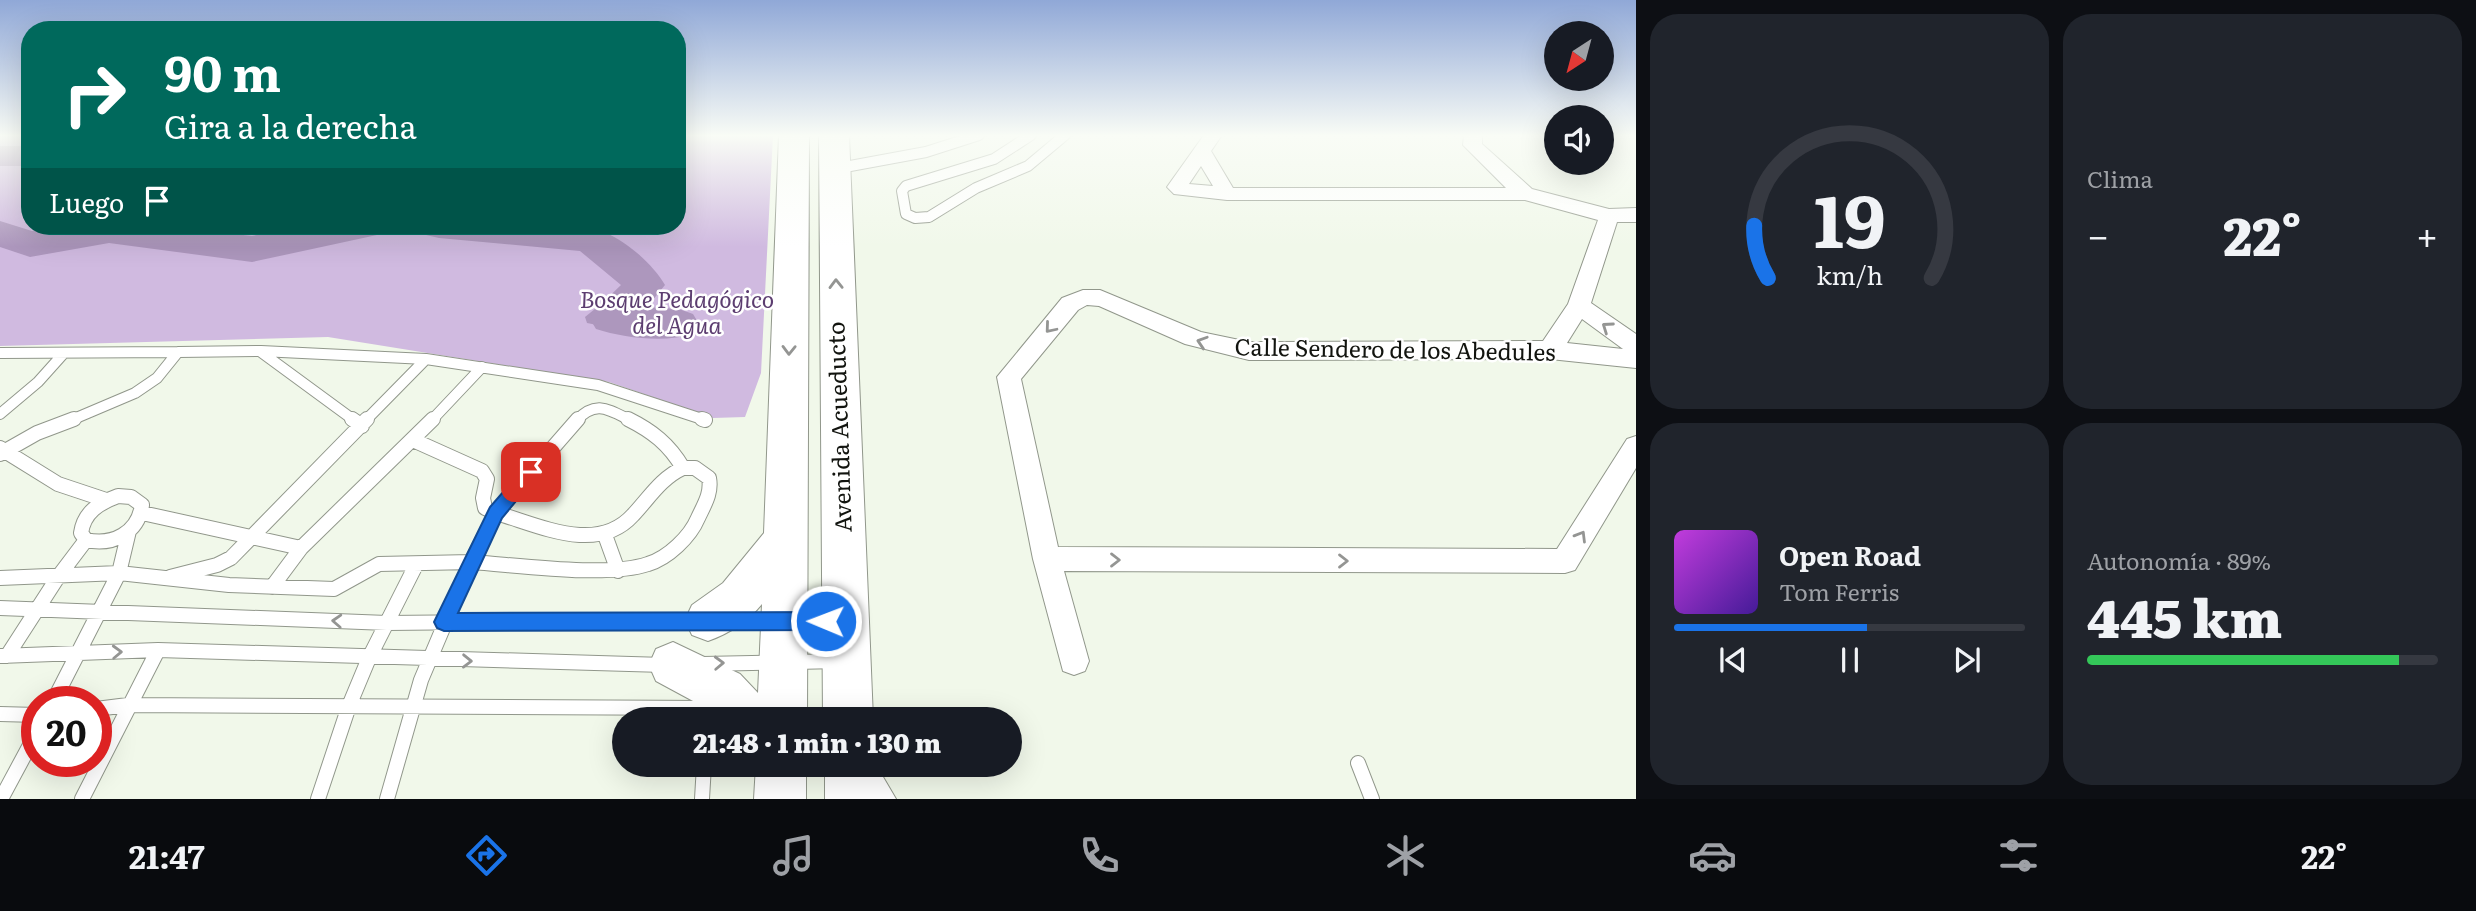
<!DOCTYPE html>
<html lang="es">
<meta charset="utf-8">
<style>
body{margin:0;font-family:Literata,serif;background:#20242c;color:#f1f3f6;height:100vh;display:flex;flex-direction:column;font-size:26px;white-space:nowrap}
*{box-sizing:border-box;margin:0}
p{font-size:23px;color:#9ea1a6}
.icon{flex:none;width:38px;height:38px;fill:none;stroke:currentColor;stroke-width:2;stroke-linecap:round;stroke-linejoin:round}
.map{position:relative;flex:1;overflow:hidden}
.drawer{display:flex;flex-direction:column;gap:14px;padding:14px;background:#0d0f14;width:840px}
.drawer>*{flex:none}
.hud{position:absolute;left:21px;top:21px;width:665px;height:214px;border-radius:28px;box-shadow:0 7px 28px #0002;background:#00695c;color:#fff;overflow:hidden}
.needle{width:46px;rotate:216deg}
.buttons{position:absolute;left:1544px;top:21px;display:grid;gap:14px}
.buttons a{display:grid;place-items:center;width:70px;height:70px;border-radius:50%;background:#171b24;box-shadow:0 7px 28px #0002;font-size:35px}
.speed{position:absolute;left:21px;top:686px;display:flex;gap:14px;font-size:35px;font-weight:700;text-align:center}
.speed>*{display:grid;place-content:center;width:91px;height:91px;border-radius:50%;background:#171b24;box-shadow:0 7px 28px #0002;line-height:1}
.speed .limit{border:10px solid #d22;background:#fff;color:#111}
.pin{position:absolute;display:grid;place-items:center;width:60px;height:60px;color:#fff;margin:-30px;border-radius:14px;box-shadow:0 4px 10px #0006}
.me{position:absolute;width:77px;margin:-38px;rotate:271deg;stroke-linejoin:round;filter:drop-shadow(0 0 5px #0008)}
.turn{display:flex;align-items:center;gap:24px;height:147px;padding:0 28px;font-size:32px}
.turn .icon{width:91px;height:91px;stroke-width:2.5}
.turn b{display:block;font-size:49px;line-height:60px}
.then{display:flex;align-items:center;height:66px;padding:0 28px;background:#0003;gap:14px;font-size:26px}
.big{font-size:52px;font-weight:800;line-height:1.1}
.drawer .tile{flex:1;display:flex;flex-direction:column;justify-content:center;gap:10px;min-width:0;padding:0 24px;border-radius:28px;background:#20242c}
.drawer .dial{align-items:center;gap:0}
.dial svg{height:182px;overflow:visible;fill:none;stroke:#363941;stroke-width:7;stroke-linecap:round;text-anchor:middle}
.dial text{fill:#f1f3f6;stroke:none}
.song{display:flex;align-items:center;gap:21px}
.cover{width:84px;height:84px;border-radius:10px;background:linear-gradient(135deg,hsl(290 70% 55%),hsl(260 70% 35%))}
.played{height:7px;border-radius:4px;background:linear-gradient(90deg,#1a73e8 55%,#363941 55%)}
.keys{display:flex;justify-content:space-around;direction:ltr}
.heat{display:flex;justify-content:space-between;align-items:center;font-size:38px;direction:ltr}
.charge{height:10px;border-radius:5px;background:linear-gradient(90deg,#34c759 89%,#363941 0)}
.drawer .tiles{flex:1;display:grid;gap:14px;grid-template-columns:repeat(2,1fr)}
.trip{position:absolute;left:612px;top:707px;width:410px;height:70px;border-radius:35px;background:#171b24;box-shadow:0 7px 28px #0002;font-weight:800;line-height:70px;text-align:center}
.dock{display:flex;height:112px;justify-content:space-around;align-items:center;background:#090b0e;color:#9ea1a6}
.dock .icon{width:49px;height:49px}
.dock .on{color:#1a73e8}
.dock b{font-size:32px;color:#f1f3f6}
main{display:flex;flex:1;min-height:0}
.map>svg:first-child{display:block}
.forest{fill:#d0bae0}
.water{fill:#ad97bd}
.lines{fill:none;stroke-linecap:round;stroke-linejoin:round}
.river{fill:#ad97bd;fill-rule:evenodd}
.service-far1-casing{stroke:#91978b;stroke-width:12}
.service-casing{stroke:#91978b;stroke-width:16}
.minor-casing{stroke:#91978b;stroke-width:2}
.primary-casing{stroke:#91978b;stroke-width:2}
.service-far1{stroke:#fff;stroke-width:10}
.service{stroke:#fff;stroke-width:14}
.minor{fill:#fff;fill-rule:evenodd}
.primary{fill:#fff;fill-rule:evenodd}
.oneway{stroke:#949593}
.route{fill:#1a73e8;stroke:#114b97;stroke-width:2}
.labels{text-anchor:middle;stroke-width:5;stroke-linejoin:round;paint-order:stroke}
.park-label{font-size:23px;font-style:italic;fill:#5c3d70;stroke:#fff}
.street-label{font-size:23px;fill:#12140f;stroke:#fff}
</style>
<main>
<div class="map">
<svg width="1636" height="799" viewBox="0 0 1636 799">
<rect width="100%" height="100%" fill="#f1f8ea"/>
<!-- forest -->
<path class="forest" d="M0 135H30V226H677V135H773L761 373 745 417 713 418 609 382 328 337 0 346Z"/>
<!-- water -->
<path class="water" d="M616 298 620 300 624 313 620 321 602 326 587 323 585 317 601 304Z"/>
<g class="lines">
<!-- river -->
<path class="river" d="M0 146H30V166H0Z
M0 221 32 231 65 226H166L252 236 304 226H383L377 235 252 262 109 243 30 257 0 247Z
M420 226H580C612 228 649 258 665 285L647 307 679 309 693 314 699 324 693 334C665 343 624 338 596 329L590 319 596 309 621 285 580 251 439 238 426 235Z"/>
<defs>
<path id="service-far1" d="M1031 135 994 159 906 186 902 191 906 214 915 218 929 217 976 188 1028 166 1065 135
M834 169 926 152 979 135
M261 352 355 421
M0 353 178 352
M0 414 38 382 64 353
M69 421 135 393 157 378 178 352 261 351 426 359 598 385 705 420
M365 421 426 359
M431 421 482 367
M576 421C596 399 609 410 632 421"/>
<path id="service" d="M352 419 362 426
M628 419C652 431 669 444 683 468
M702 419 705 420
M413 440 482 471 487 479 483 498 485 508 496 513 578 419
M0 448 58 484 106 500
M0 454 37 433 74 419
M683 468H695L709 478C712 493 704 505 698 518 690 537 668 558 648 564 606 578 518 565 471 562L496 513C539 525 597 555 633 515 649 498 661 478 683 468Z
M118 496 131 497 142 505C138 533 113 546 86 540L81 533C84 512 99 503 118 496Z
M142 513 301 548
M605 535 618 571
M170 577 217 565 231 558 367 419
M0 578 119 573 229 585 334 589 379 564 471 562
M272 587 301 548 433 419
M0 608 387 623 699 620
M731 620 839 622
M0 656 158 650 664 665
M7 656 58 577 86 540
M703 664 839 661
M53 702 119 573 129 531
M96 709 128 705 709 708 708 719
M0 714 37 715
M1358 763 1372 799
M1 799 37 732
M82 799 158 650
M318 799 349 706 369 658 416 565
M387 799 421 680 471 562
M702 799 704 765"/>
<path id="minor" d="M1204 135H1222L1211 151 1233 188H1506L1463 145 1464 135H1482V144L1532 189 1609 209 1636 208V222H1617L1591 303 1636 334V368L1550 359 1249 360 1185 344 1099 306 1087 305 1078 310 1021 379 1058 547 1557 549 1627 439 1636 436V468L1575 570 1565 573 1064 571 1089 661 1085 671 1074 675 1063 671 1033 559 997 377 1062 298 1083 290H1100L1201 332 1249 342 1543 341 1568 304 1598 220 1525 200H1227L1174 194 1167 187ZM1201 166 1213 186 1189 184ZM1582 319 1623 349 1567 343Z
M841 765H876L896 799H860Z"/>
<path id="primary" d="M779 135H809L807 719H716L706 708 656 681 649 665 656 649 673 642 740 674 758 693 762 604C748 621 728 634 708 641L692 635 685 620 692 605 723 583 764 533Z
M819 135H849L873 719H823Z
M756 765H806V799H754Z
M825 765H875L877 799H825Z"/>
</defs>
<!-- service-far1 casing -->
<use href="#service-far1" class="service-far1-casing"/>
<!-- service casing -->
<use href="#service" class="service-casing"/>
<!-- minor casing -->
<use href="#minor" class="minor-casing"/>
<!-- primary casing -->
<use href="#primary" class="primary-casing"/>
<!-- service-far1 -->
<use href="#service-far1" class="service-far1"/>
<!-- service -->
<use href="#service" class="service"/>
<!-- minor -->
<use href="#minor" class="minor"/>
<!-- primary -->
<use href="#primary" class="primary"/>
</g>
<!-- one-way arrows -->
<defs><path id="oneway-chevron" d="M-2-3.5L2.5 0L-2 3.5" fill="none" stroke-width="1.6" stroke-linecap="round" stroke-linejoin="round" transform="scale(1.75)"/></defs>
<g class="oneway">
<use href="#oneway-chevron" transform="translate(836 284) rotate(-91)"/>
<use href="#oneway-chevron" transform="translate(1607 327) rotate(-145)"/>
<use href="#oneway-chevron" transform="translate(1050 328) rotate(130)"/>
<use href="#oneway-chevron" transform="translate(1202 342) rotate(-162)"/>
<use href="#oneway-chevron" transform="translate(789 350) rotate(91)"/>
<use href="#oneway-chevron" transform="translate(1581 536) rotate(-59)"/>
<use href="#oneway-chevron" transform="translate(1115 560)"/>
<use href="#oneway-chevron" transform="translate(1343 561)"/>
<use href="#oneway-chevron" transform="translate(337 621) rotate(-177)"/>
<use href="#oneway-chevron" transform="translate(117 652) rotate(-2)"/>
<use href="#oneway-chevron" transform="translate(467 661) rotate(1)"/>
<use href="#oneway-chevron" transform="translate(719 663) rotate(-2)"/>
</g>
<!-- sky -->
<linearGradient id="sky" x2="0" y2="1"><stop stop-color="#90a8d7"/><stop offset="0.55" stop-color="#f9fcf6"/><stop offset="1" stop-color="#f9fcf6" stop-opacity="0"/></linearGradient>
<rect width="1636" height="247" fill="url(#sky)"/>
<!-- route -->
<path class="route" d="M531 465 537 467 540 472 502 518 458 613 826 612 833 615 835 621 833 627 826 630 444 631 437 628 434 622 490 507 525 467Z"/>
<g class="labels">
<!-- park labels -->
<g class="park-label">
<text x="677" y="308">Bosque Pedagógico<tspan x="677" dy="26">del Agua</tspan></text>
</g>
<!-- street labels -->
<g class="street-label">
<text transform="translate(1395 350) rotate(1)" y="8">Calle Sendero de los Abedules</text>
<text transform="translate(840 427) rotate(-92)" y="8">Avenida Acueducto</text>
</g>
</g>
</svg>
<div class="buttons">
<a><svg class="needle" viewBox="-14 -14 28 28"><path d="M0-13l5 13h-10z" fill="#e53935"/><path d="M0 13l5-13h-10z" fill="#9ea1a6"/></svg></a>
<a><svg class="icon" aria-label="sound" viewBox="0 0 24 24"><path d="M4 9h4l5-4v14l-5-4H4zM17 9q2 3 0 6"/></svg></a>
</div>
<div class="speed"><div class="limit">20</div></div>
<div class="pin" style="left:531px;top:472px;background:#d93025"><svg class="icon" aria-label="arrive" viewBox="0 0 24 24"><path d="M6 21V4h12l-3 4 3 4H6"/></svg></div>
<svg class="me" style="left:826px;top:621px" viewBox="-20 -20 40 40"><circle r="17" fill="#1a73e8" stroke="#fff" stroke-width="3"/><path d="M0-11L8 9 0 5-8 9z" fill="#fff"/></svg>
<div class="trip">21:48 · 1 min · 130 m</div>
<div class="hud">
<div class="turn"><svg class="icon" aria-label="right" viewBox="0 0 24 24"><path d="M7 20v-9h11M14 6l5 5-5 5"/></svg><div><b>90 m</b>Gira a la derecha</div></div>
<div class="then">Luego<svg class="icon" aria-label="arrive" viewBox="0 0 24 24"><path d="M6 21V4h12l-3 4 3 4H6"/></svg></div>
</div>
</div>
<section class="drawer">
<div class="tiles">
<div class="tile dial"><svg viewBox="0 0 100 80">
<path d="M14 69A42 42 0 1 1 86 69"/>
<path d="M14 69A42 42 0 0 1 8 46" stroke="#1a73e8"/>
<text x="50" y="56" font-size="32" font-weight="700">19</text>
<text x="50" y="72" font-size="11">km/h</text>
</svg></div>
<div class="tile"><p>Clima</p>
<div class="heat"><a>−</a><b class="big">22°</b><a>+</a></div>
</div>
<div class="tile">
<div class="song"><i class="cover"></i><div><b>Open Road</b><p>Tom Ferris</p></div></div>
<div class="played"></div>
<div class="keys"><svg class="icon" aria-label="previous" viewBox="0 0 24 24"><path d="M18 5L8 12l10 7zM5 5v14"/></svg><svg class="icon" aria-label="pause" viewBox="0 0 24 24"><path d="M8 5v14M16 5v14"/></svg><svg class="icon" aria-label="next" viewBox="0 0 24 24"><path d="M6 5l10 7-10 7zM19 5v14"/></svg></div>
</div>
<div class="tile"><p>Autonomía · 89%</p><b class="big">445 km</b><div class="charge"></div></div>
</div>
</section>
</main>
<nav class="dock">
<b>21:47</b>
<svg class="icon on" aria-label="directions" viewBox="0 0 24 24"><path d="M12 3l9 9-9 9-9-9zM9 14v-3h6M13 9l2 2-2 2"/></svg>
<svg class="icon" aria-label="music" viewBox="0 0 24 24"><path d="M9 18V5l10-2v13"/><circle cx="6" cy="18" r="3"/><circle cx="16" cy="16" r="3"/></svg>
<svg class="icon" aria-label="phone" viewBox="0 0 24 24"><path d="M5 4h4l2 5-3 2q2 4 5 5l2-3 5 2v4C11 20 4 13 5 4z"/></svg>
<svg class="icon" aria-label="climate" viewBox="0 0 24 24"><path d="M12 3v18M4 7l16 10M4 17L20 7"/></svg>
<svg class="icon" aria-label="car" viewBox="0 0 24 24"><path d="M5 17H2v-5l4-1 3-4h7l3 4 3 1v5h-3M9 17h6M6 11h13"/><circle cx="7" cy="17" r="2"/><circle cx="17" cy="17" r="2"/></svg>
<svg class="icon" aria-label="filters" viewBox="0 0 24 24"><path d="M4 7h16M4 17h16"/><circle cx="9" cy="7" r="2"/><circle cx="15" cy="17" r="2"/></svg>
<b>22°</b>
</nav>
